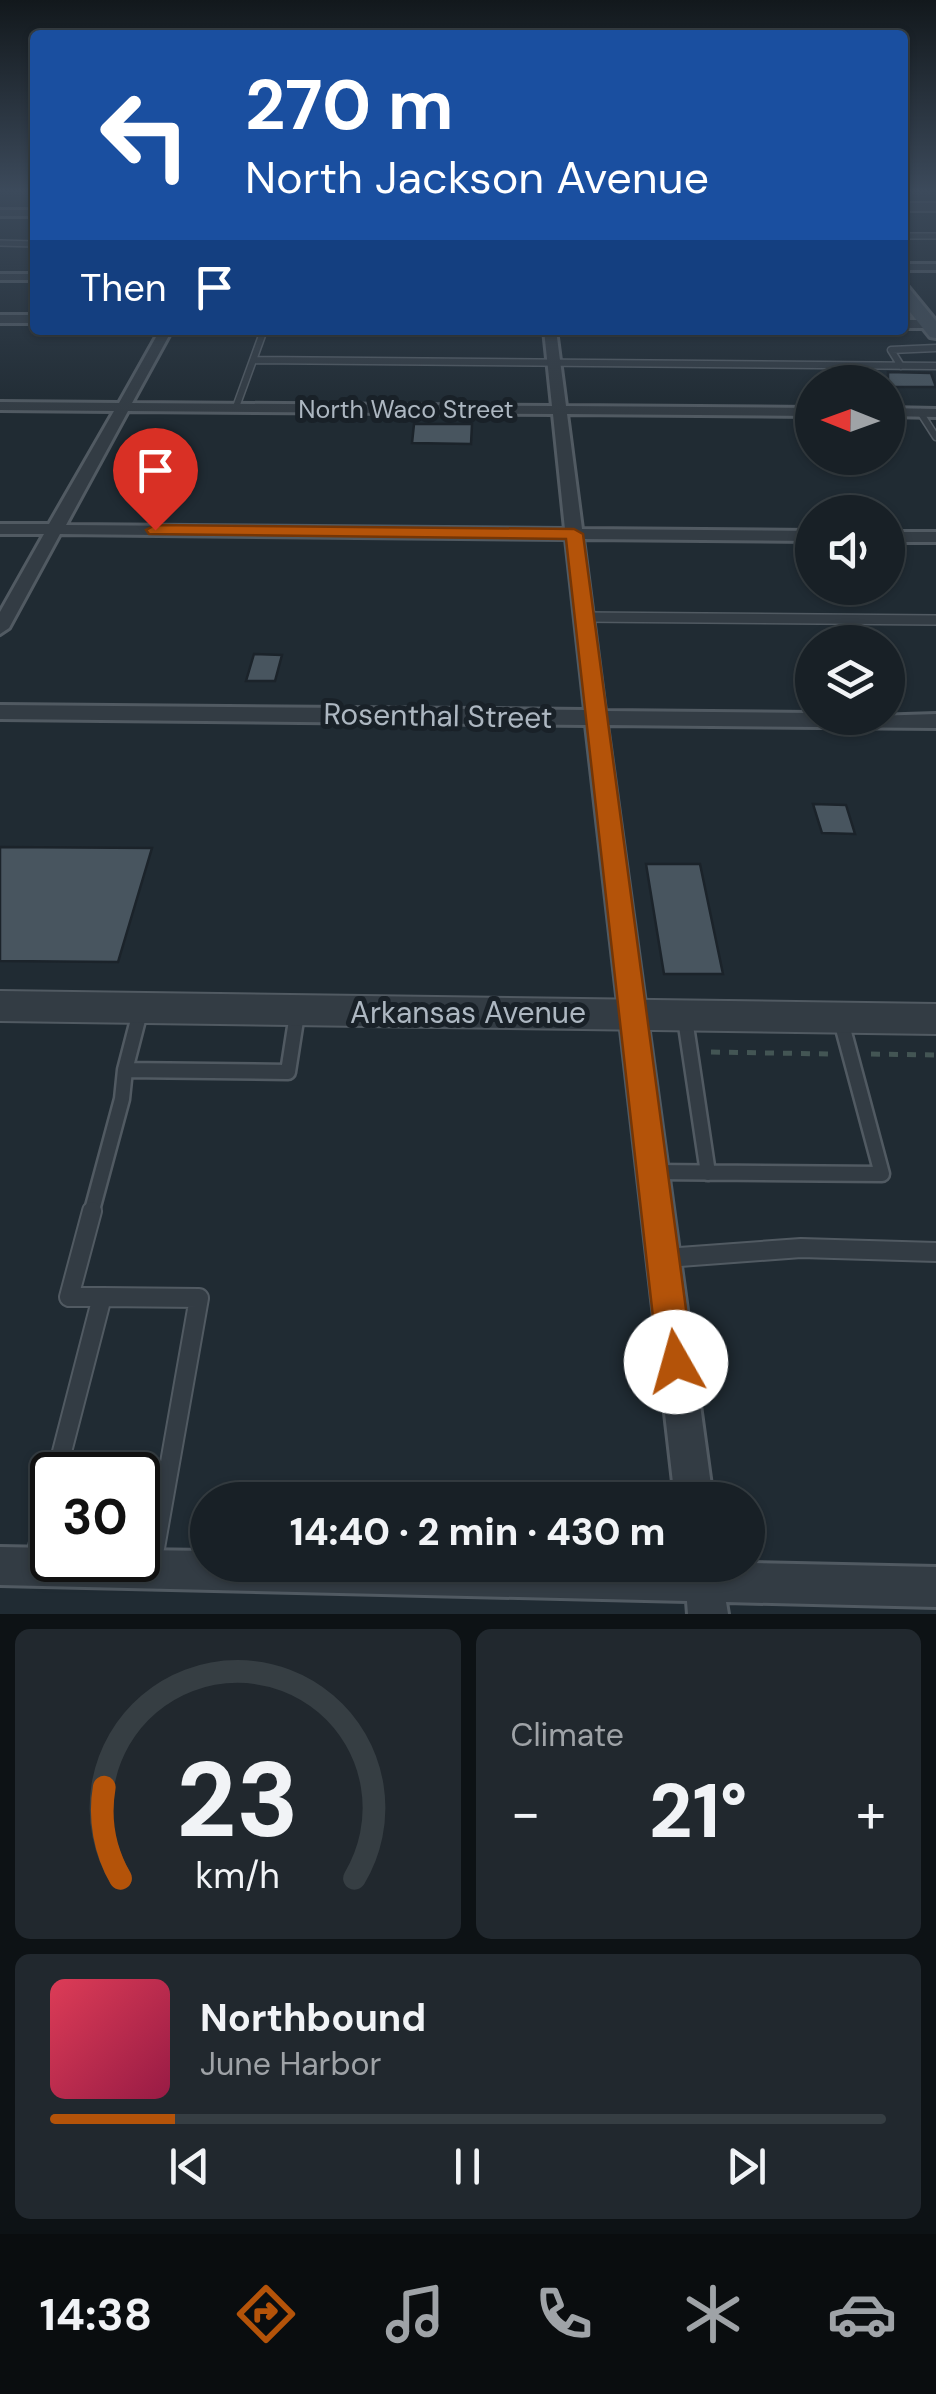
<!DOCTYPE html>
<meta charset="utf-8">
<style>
body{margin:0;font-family:"DM Sans",sans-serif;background:#21282e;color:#f1f3f6;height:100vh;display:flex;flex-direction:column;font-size:38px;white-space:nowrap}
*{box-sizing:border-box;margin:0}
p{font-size:32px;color:#9fa3a7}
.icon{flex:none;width:55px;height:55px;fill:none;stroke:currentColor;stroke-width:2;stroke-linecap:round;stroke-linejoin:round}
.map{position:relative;height:1614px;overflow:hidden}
.drawer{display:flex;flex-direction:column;gap:15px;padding:15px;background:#0d1215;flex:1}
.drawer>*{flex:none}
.guide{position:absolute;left:30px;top:30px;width:878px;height:305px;border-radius:10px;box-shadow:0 2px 8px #0004,0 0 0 2px #363e43;background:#1a4fa0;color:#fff;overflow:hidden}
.needle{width:65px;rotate:271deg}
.tools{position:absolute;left:795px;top:365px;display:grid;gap:20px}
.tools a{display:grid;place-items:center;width:110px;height:110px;border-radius:50%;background:#182026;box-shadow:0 2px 8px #0004,0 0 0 2px #363e43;font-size:50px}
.speed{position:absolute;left:30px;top:1452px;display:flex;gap:20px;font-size:50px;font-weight:700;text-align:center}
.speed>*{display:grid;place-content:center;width:130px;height:130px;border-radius:50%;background:#182026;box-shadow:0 2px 8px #0004,0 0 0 2px #363e43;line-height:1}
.speed .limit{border:5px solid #111;border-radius:15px;background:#fff;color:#111}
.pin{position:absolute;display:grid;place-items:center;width:85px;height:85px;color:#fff;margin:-102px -42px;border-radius:50% 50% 50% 0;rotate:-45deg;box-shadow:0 0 10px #0007}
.pin .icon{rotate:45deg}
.me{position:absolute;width:110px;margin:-55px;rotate:353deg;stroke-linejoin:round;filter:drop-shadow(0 0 8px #0008)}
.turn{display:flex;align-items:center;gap:35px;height:210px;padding:0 50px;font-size:45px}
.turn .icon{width:130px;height:130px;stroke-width:2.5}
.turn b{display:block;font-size:70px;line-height:85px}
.then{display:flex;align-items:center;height:95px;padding:0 50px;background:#0003;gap:20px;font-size:38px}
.big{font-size:75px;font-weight:800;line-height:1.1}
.drawer .card{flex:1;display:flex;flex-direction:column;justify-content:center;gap:15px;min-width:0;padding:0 35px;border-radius:15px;background:#21282e}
.drawer .dial{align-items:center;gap:0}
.dial svg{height:260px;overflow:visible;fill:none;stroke:#363e43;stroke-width:7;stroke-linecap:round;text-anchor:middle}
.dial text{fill:#f1f3f6;stroke:none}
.song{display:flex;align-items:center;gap:30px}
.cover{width:120px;height:120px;border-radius:15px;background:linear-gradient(135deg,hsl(350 70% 55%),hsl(340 70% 35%))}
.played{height:10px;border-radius:5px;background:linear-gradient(90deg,#b45309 15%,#363e43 15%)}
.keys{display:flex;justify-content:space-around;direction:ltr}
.heat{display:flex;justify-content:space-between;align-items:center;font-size:55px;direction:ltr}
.drawer .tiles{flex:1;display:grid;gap:15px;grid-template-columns:1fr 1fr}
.card:last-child{grid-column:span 2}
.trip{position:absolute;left:190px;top:1482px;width:575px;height:100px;border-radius:50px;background:#182026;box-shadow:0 2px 8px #0004,0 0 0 2px #363e43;font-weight:800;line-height:100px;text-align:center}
.dock{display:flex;height:160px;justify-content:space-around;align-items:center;background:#0a0d0f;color:#9fa3a7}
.dock .icon{width:70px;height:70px}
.dock .active{color:#b45309}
.dock b{font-size:45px;color:#f1f3f6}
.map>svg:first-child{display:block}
.building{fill:#48555f;stroke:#1b232a;stroke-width:2.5}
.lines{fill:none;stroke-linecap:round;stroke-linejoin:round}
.service-far4-casing{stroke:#515a62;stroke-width:8}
.service-far3-casing{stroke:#515a62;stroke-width:9}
.service-far2-casing{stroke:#515a62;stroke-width:12}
.service-far1-casing{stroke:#515a62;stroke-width:19}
.service-casing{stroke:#515a62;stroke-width:22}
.minor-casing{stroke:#515a62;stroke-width:6}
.tertiary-casing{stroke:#515a62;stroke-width:4}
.secondary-casing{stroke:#515a62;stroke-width:6}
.path{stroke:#435554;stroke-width:5;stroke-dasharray:9 9;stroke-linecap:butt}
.service-far4{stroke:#333c44;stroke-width:5}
.service-far3{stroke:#333c44;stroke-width:6}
.service-far2{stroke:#333c44;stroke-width:9}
.service-far1{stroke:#333c44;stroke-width:14}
.service{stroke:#333c44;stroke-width:18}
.minor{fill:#333c44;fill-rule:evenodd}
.tertiary{fill:#333c44;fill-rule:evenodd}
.secondary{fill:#414c56;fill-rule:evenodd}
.route{fill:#b45309;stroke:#753606;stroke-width:2.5}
.labels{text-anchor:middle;stroke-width:10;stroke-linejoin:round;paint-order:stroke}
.far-street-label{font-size:25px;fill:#adb7c1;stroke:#192128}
.street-label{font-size:30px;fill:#adb7c1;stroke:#192128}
</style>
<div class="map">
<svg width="936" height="1614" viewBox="0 0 936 1614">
<rect width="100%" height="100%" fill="#202b33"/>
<!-- building -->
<path class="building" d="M888 372 931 373 936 387H888Z
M414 424H472L471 444 412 443Z
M254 654 282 655 275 681H246Z
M813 804 846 805 855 834 822 833Z
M0 847 152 848 118 962 0 961Z
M646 864H700L723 974H664Z"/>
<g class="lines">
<defs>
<path id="service-far4" d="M902 236H936
M0 243 35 244"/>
<path id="service-far3" d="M254 360 936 366
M901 366 891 350 936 348
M236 407 264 330
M920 412 936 437"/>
<path id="service-far2" d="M584 617 936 620"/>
<path id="service-far1" d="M140 1012 125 1070 288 1072 297 1014
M685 1019 708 1173
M654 1172 882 1174 841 1021
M91 1214 122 1099 125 1070"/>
<path id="service" d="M92 1211 69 1297H102
M666 1258 801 1248 936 1252
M56 1475 102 1297 199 1298 152 1565
M34 1563 52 1489"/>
<path id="minor" d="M0 210H35V216H0Z
M902 264H936V270H902Z
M0 274H35V280H0Z
M0 315H35V323H0Z
M902 320H929L935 324 929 328H902Z
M160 330H172L132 403 552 406 544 330H556L566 406 812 408V416L567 414 582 529 812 531V541L583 539 605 711 812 713V718L936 714V728L607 725 713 1500H675L586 725 0 719V705L585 710 566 539 60 534 9 628 0 634V612L44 534H0V524H49L114 411 0 410V402L119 403ZM128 411 553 414 565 529 66 525Z
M888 408 936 409V417L888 416Z
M888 532H936V542H888Z
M0 1547 52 1548V1560H138V1550L208 1551V1565L748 1563 936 1567V1607L726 1602 728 1614H688L687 1601 0 1585Z"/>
<path id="tertiary" d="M902 203H936V211H902Z
M0 991 936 1004V1034L0 1021Z"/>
<path id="secondary" d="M902 285 908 287 936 321V338L930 337 902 302Z"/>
</defs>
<!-- service-far4 casing -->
<use href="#service-far4" class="service-far4-casing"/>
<!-- service-far3 casing -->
<use href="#service-far3" class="service-far3-casing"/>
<!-- service-far2 casing -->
<use href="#service-far2" class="service-far2-casing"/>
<!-- service-far1 casing -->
<use href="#service-far1" class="service-far1-casing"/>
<!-- service casing -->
<use href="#service" class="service-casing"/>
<!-- minor casing -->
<use href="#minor" class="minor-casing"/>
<!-- tertiary casing -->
<use href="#tertiary" class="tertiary-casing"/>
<!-- secondary casing -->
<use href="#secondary" class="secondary-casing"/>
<!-- path -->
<path class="path" d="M711 1052 831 1054
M871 1054 936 1055"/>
<!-- service-far4 -->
<use href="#service-far4" class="service-far4"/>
<!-- service-far3 -->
<use href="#service-far3" class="service-far3"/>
<!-- service-far2 -->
<use href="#service-far2" class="service-far2"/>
<!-- service-far1 -->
<use href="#service-far1" class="service-far1"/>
<!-- service -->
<use href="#service" class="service"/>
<!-- minor -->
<use href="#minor" class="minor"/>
<!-- tertiary -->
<use href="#tertiary" class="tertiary"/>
<!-- secondary -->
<use href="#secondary" class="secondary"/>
</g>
<!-- sky -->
<linearGradient id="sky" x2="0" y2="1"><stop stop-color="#12181c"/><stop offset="0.46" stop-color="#3c4a5b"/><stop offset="1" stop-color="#3c4a5b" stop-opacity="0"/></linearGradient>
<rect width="936" height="415" fill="url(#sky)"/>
<!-- route -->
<path class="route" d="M155 525 574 529 583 534 693 1362 688 1374 676 1379 663 1374 658 1362 566 539 149 534 146 530Z"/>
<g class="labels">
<!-- far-street labels -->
<g class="far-street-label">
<text x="406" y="418">North Waco Street</text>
</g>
<!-- street labels -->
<g class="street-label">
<text transform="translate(438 716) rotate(1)" y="10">Rosenthal Street</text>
<text x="468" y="1023">Arkansas Avenue</text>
</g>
</g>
</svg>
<div class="tools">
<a><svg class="needle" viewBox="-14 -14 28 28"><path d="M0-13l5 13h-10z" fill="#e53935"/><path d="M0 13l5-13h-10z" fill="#9fa3a7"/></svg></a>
<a><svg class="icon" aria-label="sound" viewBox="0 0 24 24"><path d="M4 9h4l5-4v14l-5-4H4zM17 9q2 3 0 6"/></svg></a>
<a><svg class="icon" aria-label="layers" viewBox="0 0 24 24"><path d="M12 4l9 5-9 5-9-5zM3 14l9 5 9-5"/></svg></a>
</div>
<div class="speed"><div class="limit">30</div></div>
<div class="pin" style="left:155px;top:530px;background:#d93025"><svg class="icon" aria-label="arrive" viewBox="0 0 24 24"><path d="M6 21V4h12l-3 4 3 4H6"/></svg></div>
<svg class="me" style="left:676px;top:1362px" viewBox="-20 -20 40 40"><circle r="19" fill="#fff"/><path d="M0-13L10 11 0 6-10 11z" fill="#b45309"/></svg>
<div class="trip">14:40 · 2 min · 430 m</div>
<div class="guide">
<div class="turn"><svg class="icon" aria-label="left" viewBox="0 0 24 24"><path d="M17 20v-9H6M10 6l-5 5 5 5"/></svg><div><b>270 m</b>North Jackson Avenue</div></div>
<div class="then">Then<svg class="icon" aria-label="arrive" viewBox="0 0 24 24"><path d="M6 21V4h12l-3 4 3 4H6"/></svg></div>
</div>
</div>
<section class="drawer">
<div class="tiles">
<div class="card dial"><svg viewBox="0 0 100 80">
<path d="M14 69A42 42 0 1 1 86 69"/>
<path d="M14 69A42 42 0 0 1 9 41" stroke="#b45309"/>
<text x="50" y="56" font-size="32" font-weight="700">23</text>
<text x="50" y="72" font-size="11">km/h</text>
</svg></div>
<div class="card"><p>Climate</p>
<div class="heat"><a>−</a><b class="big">21°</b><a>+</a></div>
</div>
<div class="card">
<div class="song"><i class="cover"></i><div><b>Northbound</b><p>June Harbor</p></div></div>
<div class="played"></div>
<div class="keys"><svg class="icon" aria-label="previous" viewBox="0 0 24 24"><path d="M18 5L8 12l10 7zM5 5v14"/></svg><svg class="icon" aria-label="pause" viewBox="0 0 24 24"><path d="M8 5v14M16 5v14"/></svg><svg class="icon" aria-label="next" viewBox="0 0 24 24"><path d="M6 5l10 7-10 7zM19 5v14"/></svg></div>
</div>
</div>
</section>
<nav class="dock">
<b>14:38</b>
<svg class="icon active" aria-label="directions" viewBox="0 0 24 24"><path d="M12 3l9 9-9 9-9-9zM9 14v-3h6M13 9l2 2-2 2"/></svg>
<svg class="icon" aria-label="music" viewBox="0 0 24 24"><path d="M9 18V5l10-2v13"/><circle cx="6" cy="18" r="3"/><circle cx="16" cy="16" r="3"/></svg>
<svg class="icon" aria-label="phone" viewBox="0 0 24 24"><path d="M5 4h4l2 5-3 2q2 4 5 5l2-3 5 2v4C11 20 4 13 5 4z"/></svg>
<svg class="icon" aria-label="climate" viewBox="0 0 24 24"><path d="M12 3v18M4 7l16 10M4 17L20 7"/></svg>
<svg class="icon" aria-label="car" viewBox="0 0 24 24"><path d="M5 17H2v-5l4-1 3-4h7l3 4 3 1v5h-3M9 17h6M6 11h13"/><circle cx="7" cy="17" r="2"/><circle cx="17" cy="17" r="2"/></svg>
</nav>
